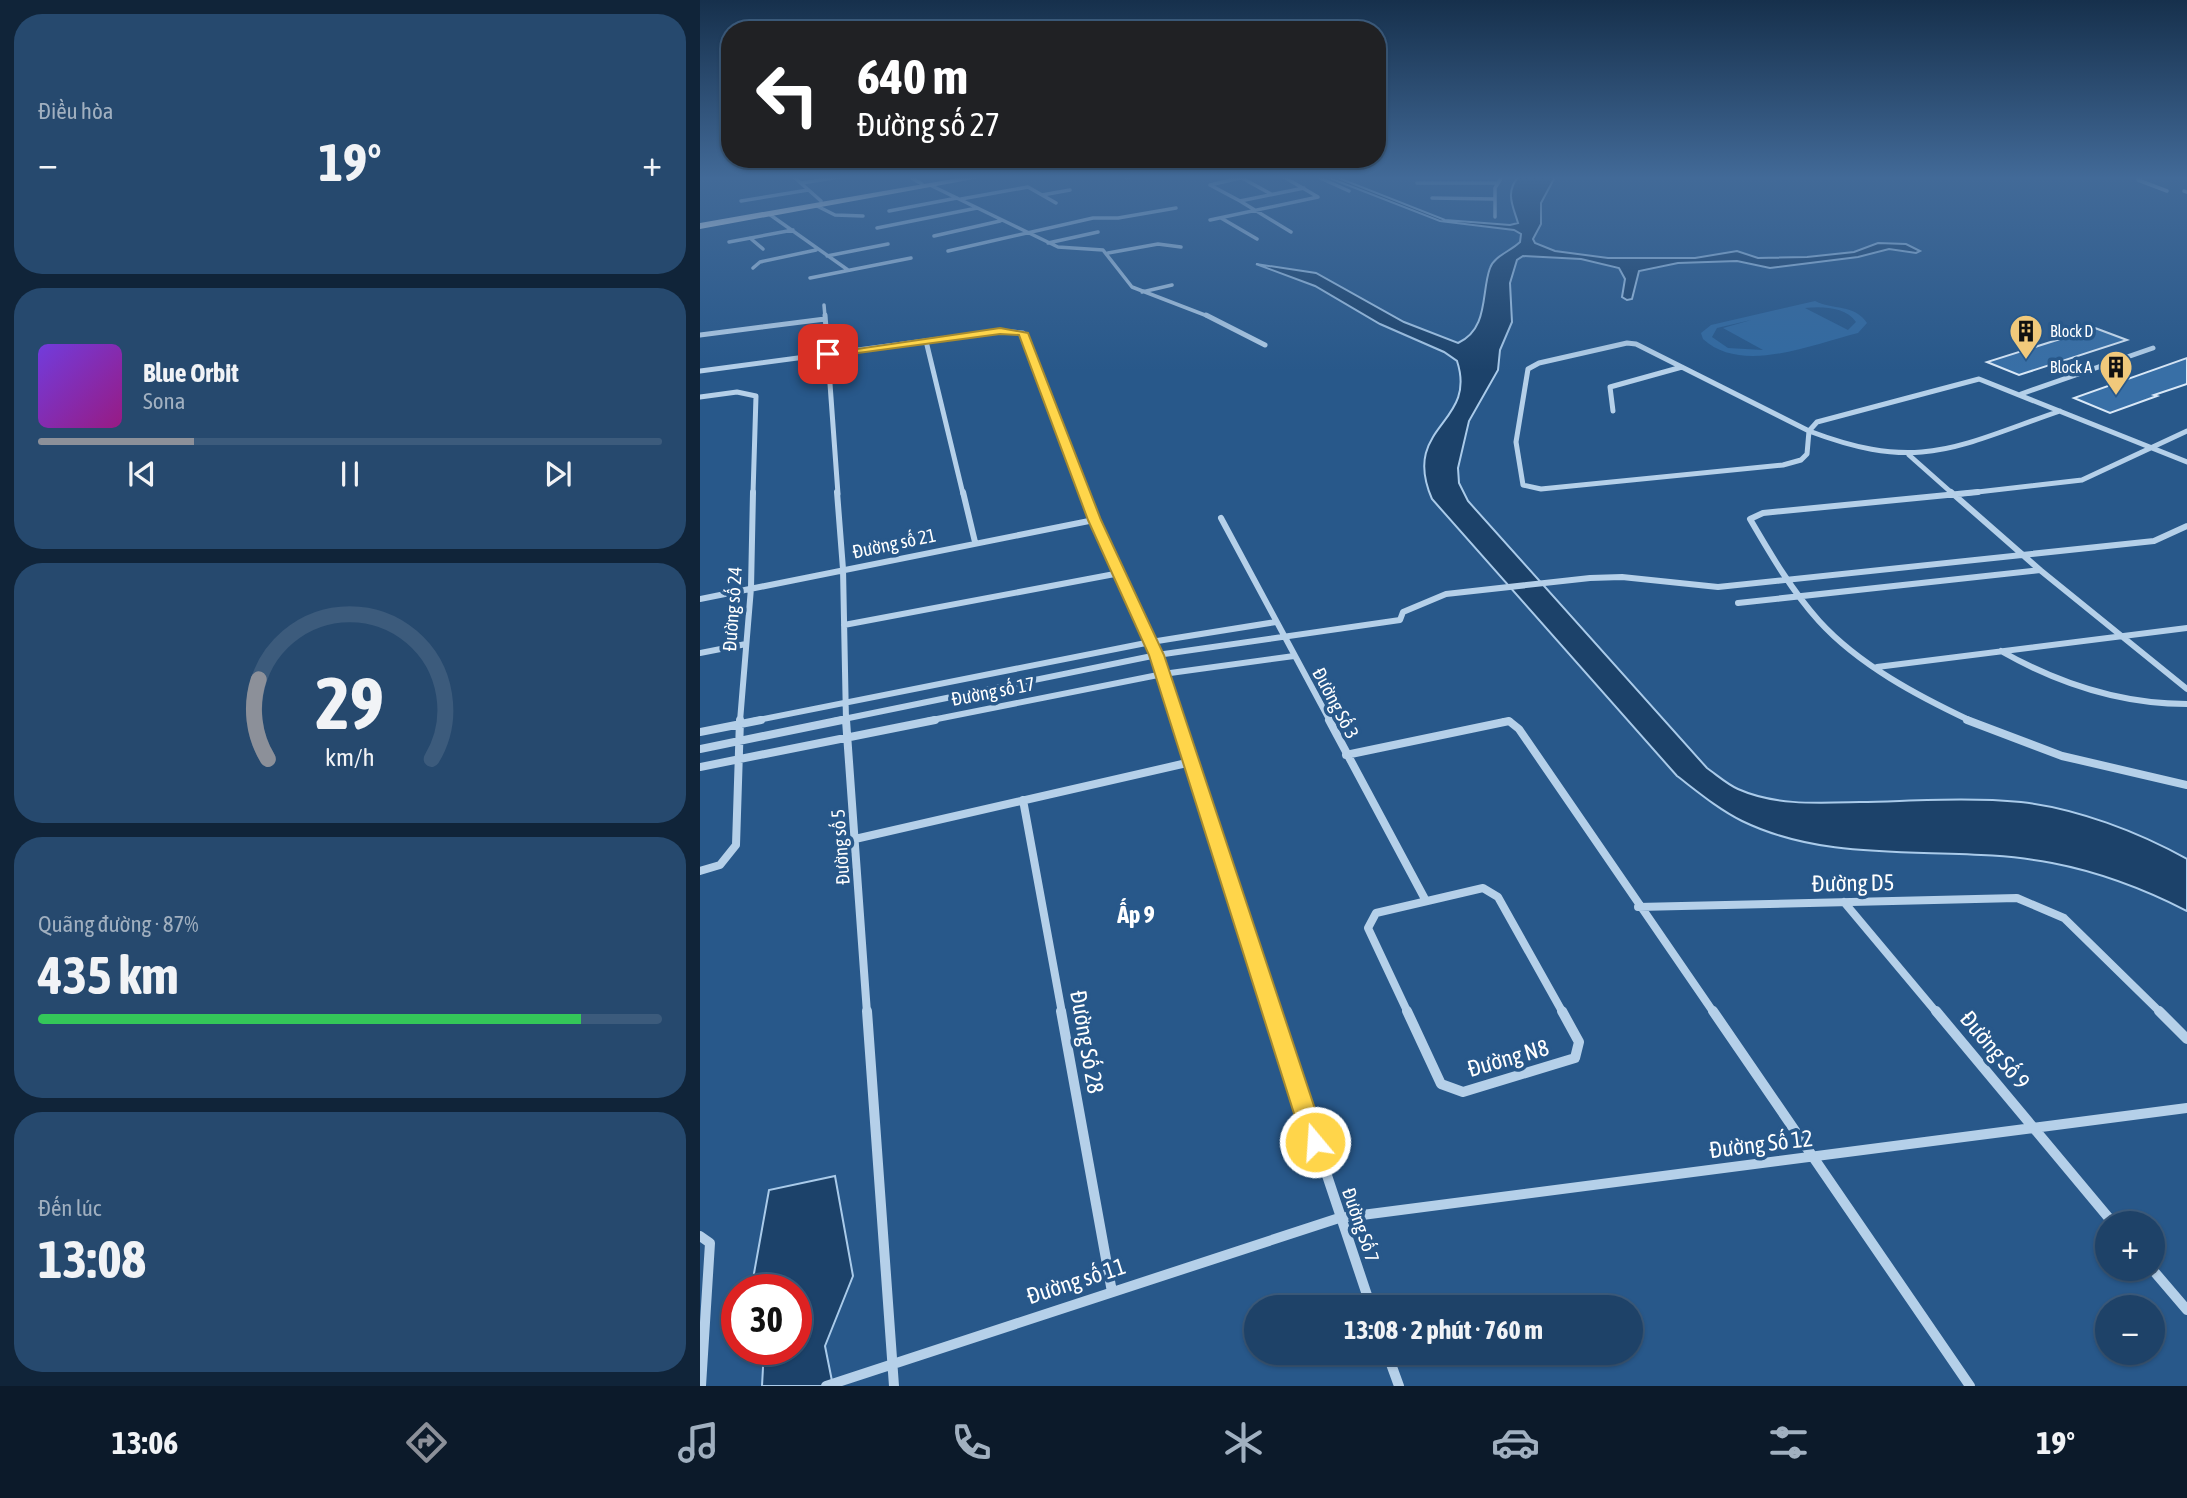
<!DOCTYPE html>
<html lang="vi">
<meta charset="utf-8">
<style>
body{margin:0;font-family:"Asap Condensed",sans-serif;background:#26496e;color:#f1f3f6;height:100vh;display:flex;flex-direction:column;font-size:26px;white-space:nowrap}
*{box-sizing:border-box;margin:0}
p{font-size:23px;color:#a1b0c0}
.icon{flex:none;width:38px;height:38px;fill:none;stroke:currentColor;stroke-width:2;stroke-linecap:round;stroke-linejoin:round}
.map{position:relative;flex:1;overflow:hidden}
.sheet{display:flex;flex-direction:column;gap:14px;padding:14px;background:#102439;width:700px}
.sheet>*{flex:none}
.guide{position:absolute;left:21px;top:21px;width:665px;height:147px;border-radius:28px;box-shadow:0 2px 5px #0004,0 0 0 2px #3c5b7c;background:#202124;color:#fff;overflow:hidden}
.controls{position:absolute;left:1395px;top:1211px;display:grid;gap:14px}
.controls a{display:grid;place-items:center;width:70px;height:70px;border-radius:50%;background:#1e4268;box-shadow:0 2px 5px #0004,0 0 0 2px #3c5b7c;font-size:35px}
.speed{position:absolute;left:21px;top:1274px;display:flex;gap:14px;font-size:35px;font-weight:700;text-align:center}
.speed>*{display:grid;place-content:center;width:91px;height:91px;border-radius:50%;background:#1e4268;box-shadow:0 2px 5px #0004,0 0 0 2px #3c5b7c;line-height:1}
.speed .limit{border:10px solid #d22;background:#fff;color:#111}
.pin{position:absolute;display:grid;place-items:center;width:60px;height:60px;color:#fff;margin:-30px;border-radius:14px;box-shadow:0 4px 10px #0006}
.me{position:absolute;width:77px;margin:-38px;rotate:342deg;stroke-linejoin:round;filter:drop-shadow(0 0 5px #0008)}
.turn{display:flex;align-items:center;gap:24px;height:147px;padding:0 21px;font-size:32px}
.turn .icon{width:91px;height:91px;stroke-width:2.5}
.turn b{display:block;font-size:49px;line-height:60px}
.big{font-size:52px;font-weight:700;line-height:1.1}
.sheet .card{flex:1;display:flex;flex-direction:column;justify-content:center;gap:10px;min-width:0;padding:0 24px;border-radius:28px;background:#26496e}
.sheet .dial{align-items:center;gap:0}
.dial svg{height:182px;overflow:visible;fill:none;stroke:#3c5b7c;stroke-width:7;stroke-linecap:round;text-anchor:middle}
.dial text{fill:#f1f3f6;stroke:none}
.song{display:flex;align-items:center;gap:21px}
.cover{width:84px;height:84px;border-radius:10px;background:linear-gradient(135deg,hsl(260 70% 55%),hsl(310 70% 35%))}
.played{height:7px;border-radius:4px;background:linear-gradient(90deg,#8c9099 25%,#3c5b7c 25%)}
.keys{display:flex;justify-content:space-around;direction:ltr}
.heat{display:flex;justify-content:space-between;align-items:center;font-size:38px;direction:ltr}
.charge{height:10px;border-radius:5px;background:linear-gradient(90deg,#34c759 87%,#3c5b7c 0)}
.trip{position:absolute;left:544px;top:1295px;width:399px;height:70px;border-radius:35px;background:#1e4268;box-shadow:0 2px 5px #0004,0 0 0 2px #3c5b7c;font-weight:700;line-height:70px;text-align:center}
.menu{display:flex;height:112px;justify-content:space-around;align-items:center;background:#0c1a2a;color:#a1b0c0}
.menu .icon{width:49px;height:49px}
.menu .active{color:#8c9099}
.menu b{font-size:32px;color:#f1f3f6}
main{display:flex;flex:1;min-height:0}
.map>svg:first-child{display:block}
.green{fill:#326aa1;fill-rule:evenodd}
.water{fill:#1c426a;stroke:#aacbea;stroke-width:2}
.building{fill:#386fa6;stroke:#d9e8f7;stroke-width:2}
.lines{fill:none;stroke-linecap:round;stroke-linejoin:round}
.minor-far4{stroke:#b5d0e9;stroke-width:3.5}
.minor-far3{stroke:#b5d0e9;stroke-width:5}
.minor-far2{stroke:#b5d0e9;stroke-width:6}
.minor-far1{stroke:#b5d0e9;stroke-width:8}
.minor{stroke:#b5d0e9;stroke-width:10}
.primary{fill:#f8fbfe;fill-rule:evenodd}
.route{fill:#ffd54a;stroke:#a68a30;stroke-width:2}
.labels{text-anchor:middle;stroke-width:7;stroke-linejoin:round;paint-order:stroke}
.far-poi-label{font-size:16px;fill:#fff;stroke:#28588a;text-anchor:start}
.street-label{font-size:19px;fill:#fff;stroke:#28588a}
.near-street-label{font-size:23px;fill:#fff;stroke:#28588a}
.near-neighbourhood-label{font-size:24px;font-weight:bold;fill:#fff;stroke:#28588a}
</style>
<main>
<section class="sheet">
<div class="card"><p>Điều hòa</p>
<div class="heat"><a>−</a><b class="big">19°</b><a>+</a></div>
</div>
<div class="card">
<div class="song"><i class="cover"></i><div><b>Blue Orbit</b><p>Sona</p></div></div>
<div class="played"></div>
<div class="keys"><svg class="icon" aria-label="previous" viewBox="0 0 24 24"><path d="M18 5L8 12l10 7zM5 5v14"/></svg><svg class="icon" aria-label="pause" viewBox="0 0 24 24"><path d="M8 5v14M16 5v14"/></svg><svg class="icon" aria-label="next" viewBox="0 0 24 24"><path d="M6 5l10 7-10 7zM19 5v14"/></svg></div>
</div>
<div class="card dial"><svg viewBox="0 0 100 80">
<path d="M14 69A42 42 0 1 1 86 69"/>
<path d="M14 69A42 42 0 0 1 10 34" stroke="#8c9099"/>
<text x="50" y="56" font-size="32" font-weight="700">29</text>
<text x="50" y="72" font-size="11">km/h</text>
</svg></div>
<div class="card"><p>Quãng đường · 87%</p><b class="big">435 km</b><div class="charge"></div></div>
<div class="card"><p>Đến lúc</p><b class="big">13:08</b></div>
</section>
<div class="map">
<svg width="1487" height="1386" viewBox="0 0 1487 1386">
<rect width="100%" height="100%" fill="#28588a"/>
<!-- green -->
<path class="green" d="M1115 301C1132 310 1155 304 1167 323L1158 333C1113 344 1042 375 1003 339L1001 333 1011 325ZM1105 308C1122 306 1146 307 1156 322L1148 330ZM1051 320 1023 328 1063 350 1028 348 1012 337 1017 328Z"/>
<!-- water -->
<path class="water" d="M627 177H636L745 220 810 225 818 223C813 206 805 193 818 177H855L841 203V224L833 239 835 243 855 251 908 258H995L1037 251 1058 258 1107 257 1154 252 1178 243 1206 244 1220 251 1216 253 1189 249 1158 257 1070 268 1037 261 978 263 939 271 932 299 927 300 922 297 925 279 919 268 881 259 823 256 817 260 810 283 812 322 800 350 798 370 769 421 758 468 759 483 768 501 1007 768C1017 775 1027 784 1038 789 1076 806 1120 803 1160 802 1213 801 1267 797 1321 802 1376 808 1439 832 1487 859V911C1444 889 1399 872 1352 863 1250 843 1139 868 1042 821 1018 809 998 792 977 776L732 499C700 425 778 425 757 361L744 352 680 324 615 286 556 264 616 273 704 322 758 343C789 329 781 292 790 268 794 256 811 251 820 242L821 234 814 230 740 221Z
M135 1176 153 1276 125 1346 133 1386H62L64 1349H96V1290H51L69 1190Z"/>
<!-- building -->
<path class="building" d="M1395 328 1427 340 1319 375 1287 362Z
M1487 358V384L1454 395 1457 396 1410 413 1374 398Z"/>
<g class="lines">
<!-- minor-far4 -->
<path class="minor-far4" d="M94 177 121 201
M210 177 222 184
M618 177 649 191
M1442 177 1438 180 1467 191
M426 178 431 177
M542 178 571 194
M101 183 140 177
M717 183H796
M510 185 544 177
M510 185 540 201
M232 186 358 247 403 250 432 287 510 317
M1484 191 1487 192
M342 195 370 190
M732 198 794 199
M261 199 328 187 356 203
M41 201 108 190
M117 206 135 215 163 216
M189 211 257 198
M69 214 148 270
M795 217V188L802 177
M521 218 557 239
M510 220 618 197 584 177
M177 228 277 208
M591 232 540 201 604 188
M234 236 300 221
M50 238 63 249
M29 242 93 230
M348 243 398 232
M248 251 393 218H418L476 208
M408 253 458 244 481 247
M127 256 188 244
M53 268 60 262 116 250
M110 278 211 258
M442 292 472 285
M124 305 125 317"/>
<!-- minor-far3 -->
<path class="minor-far3" d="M125 315 138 494
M506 315 565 345
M0 335 125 319
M226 341 263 494
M927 343 936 344 1109 431 1107 454 1101 460 1083 465 841 489 823 485 816 442 828 369 839 363Z
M0 371 300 331 323 333 384 494
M1321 394 1453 348
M0 397 37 392 56 396 53 494
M913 411 910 387 982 367
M1109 431C1220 473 1255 447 1360 411
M1109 431 1117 422 1279 379 1487 462
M1209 455 1253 494
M1260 494 1382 480 1487 431"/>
<!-- minor-far2 -->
<path class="minor-far2" d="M137 492 143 569 146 721
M263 492 275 542
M383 492 457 655 478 721
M1251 492 1340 570 1487 689
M521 518 630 721
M0 599 394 520
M1038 603 1340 570
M144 625 420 573
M1301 651C1359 684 1419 704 1487 704
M0 653 46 644
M1177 667 1487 628
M40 721 51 588 53 492
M53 721 451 642 576 622
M134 721 457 655 700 620 703 612 746 594 890 578 922 577 1018 587 1454 541 1487 526
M227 721 463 674 594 656
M804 721H810
M1271 721C1218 696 1159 665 1119 621 1092 591 1071 555 1050 519L1063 513 1278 492"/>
<!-- minor-far1 -->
<path class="minor-far1" d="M146 720 167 1013
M478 720 573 1013
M629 720 726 901
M1267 720 1362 756 1487 785
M0 732 61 720
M0 749 142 720
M646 755 809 721 819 729 1014 1013
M0 767 235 720
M323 800 362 1013
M155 839 491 762
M0 871 20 865 36 845 40 720
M1144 902 1237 1013
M938 907 1317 898 1364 918 1461 1013
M708 1013 668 928 676 913 783 888 798 897 863 1013"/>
<!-- minor -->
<path class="minor" d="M167 1011 194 1386
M361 1011 412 1292
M572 1011 671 1307
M707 1011 741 1084 763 1092 875 1058 879 1042 862 1011
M1013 1011 1270 1386
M1236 1011 1413 1223
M1459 1011 1487 1039
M0 1236 10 1243 1 1386
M1452 1269 1487 1310
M687 1353 699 1386
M126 1386 639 1218 1487 1108"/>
<!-- primary -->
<path class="primary" d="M264 177H285L0 229V223Z"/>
</g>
<!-- sky -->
<linearGradient id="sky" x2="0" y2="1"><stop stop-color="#16304c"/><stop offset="0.48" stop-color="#426a98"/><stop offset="1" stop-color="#426a98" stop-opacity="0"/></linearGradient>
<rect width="1487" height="371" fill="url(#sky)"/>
<!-- route -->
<path class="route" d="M300 328 328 333 401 520 464 655 626 1142 623 1149 615 1152 606 1149 603 1142 449 655 388 520 319 335 300 334 128 357 123 354Z"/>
<!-- icons -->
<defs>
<symbol id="building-pin" viewBox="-11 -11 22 30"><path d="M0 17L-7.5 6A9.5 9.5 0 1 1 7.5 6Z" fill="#f1c97b" stroke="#28588a"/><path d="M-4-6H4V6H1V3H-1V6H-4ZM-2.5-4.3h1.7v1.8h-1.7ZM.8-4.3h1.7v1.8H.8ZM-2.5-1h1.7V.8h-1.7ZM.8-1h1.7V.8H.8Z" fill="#111"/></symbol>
</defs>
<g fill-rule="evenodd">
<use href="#building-pin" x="1307" y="312" width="38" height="52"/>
<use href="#building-pin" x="1397" y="348" width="38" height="52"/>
</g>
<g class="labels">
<!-- far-poi labels -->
<g class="far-poi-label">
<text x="1350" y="337">Block D</text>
<text x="1392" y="373" text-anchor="end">Block A</text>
</g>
<!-- street labels -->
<g class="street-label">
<text transform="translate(194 543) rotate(-12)" y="7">Đường số 21</text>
<text transform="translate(32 609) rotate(-86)" y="7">Đường số 24</text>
<text transform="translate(293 691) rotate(-11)" y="7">Đường số 17</text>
<text transform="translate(636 703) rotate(62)" y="7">Đường Số 3</text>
<text transform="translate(140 847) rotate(-94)" y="7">Đường số 5</text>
<text transform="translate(661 1225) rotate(71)" y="7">Đường Số 7</text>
</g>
<!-- near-street labels -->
<g class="near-street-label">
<text transform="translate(1153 883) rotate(-1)" y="8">Đường D5</text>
<text transform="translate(387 1042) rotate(80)" y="8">Đường Số 28</text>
<text transform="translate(1295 1050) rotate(50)" y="8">Đường Số 9</text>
<text transform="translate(808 1058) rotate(-16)" y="8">Đường N8</text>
<text transform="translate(1061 1144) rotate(-7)" y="8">Đường Số 12</text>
<text transform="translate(376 1281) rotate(-18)" y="8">Đường số 11</text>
</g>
<!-- near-neighbourhood labels -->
<g class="near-neighbourhood-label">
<text x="436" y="923">Ấp 9</text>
</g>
</g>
</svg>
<div class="controls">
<a>+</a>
<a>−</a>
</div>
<div class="speed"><div class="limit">30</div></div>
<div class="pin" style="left:128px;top:354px;background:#d93025"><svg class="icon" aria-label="arrive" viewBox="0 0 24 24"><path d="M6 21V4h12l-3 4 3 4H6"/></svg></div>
<svg class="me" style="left:615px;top:1142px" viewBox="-20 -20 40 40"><circle r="17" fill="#ffd54a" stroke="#fff" stroke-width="3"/><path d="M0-11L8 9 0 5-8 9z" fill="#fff"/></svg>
<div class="trip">13:08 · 2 phút · 760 m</div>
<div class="guide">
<div class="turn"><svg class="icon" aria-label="left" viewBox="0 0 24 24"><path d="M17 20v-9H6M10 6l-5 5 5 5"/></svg><div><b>640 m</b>Đường số 27</div></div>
</div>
</div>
</main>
<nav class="menu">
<b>13:06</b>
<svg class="icon active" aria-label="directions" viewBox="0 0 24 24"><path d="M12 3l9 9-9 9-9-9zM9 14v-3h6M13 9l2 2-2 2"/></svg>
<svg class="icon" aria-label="music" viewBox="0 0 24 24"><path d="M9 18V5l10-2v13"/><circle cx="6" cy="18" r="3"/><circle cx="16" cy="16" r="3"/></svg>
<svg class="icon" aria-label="phone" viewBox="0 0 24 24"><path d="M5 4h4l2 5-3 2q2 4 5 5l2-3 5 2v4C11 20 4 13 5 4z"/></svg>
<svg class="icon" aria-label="climate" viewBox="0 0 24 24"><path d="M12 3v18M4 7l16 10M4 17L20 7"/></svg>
<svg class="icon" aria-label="car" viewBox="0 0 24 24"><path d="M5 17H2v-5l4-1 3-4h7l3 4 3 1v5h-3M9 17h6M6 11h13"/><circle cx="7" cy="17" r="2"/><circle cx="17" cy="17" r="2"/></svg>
<svg class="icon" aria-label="filters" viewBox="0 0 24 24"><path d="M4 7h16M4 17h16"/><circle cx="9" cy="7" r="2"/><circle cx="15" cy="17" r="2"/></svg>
<b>19°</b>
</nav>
